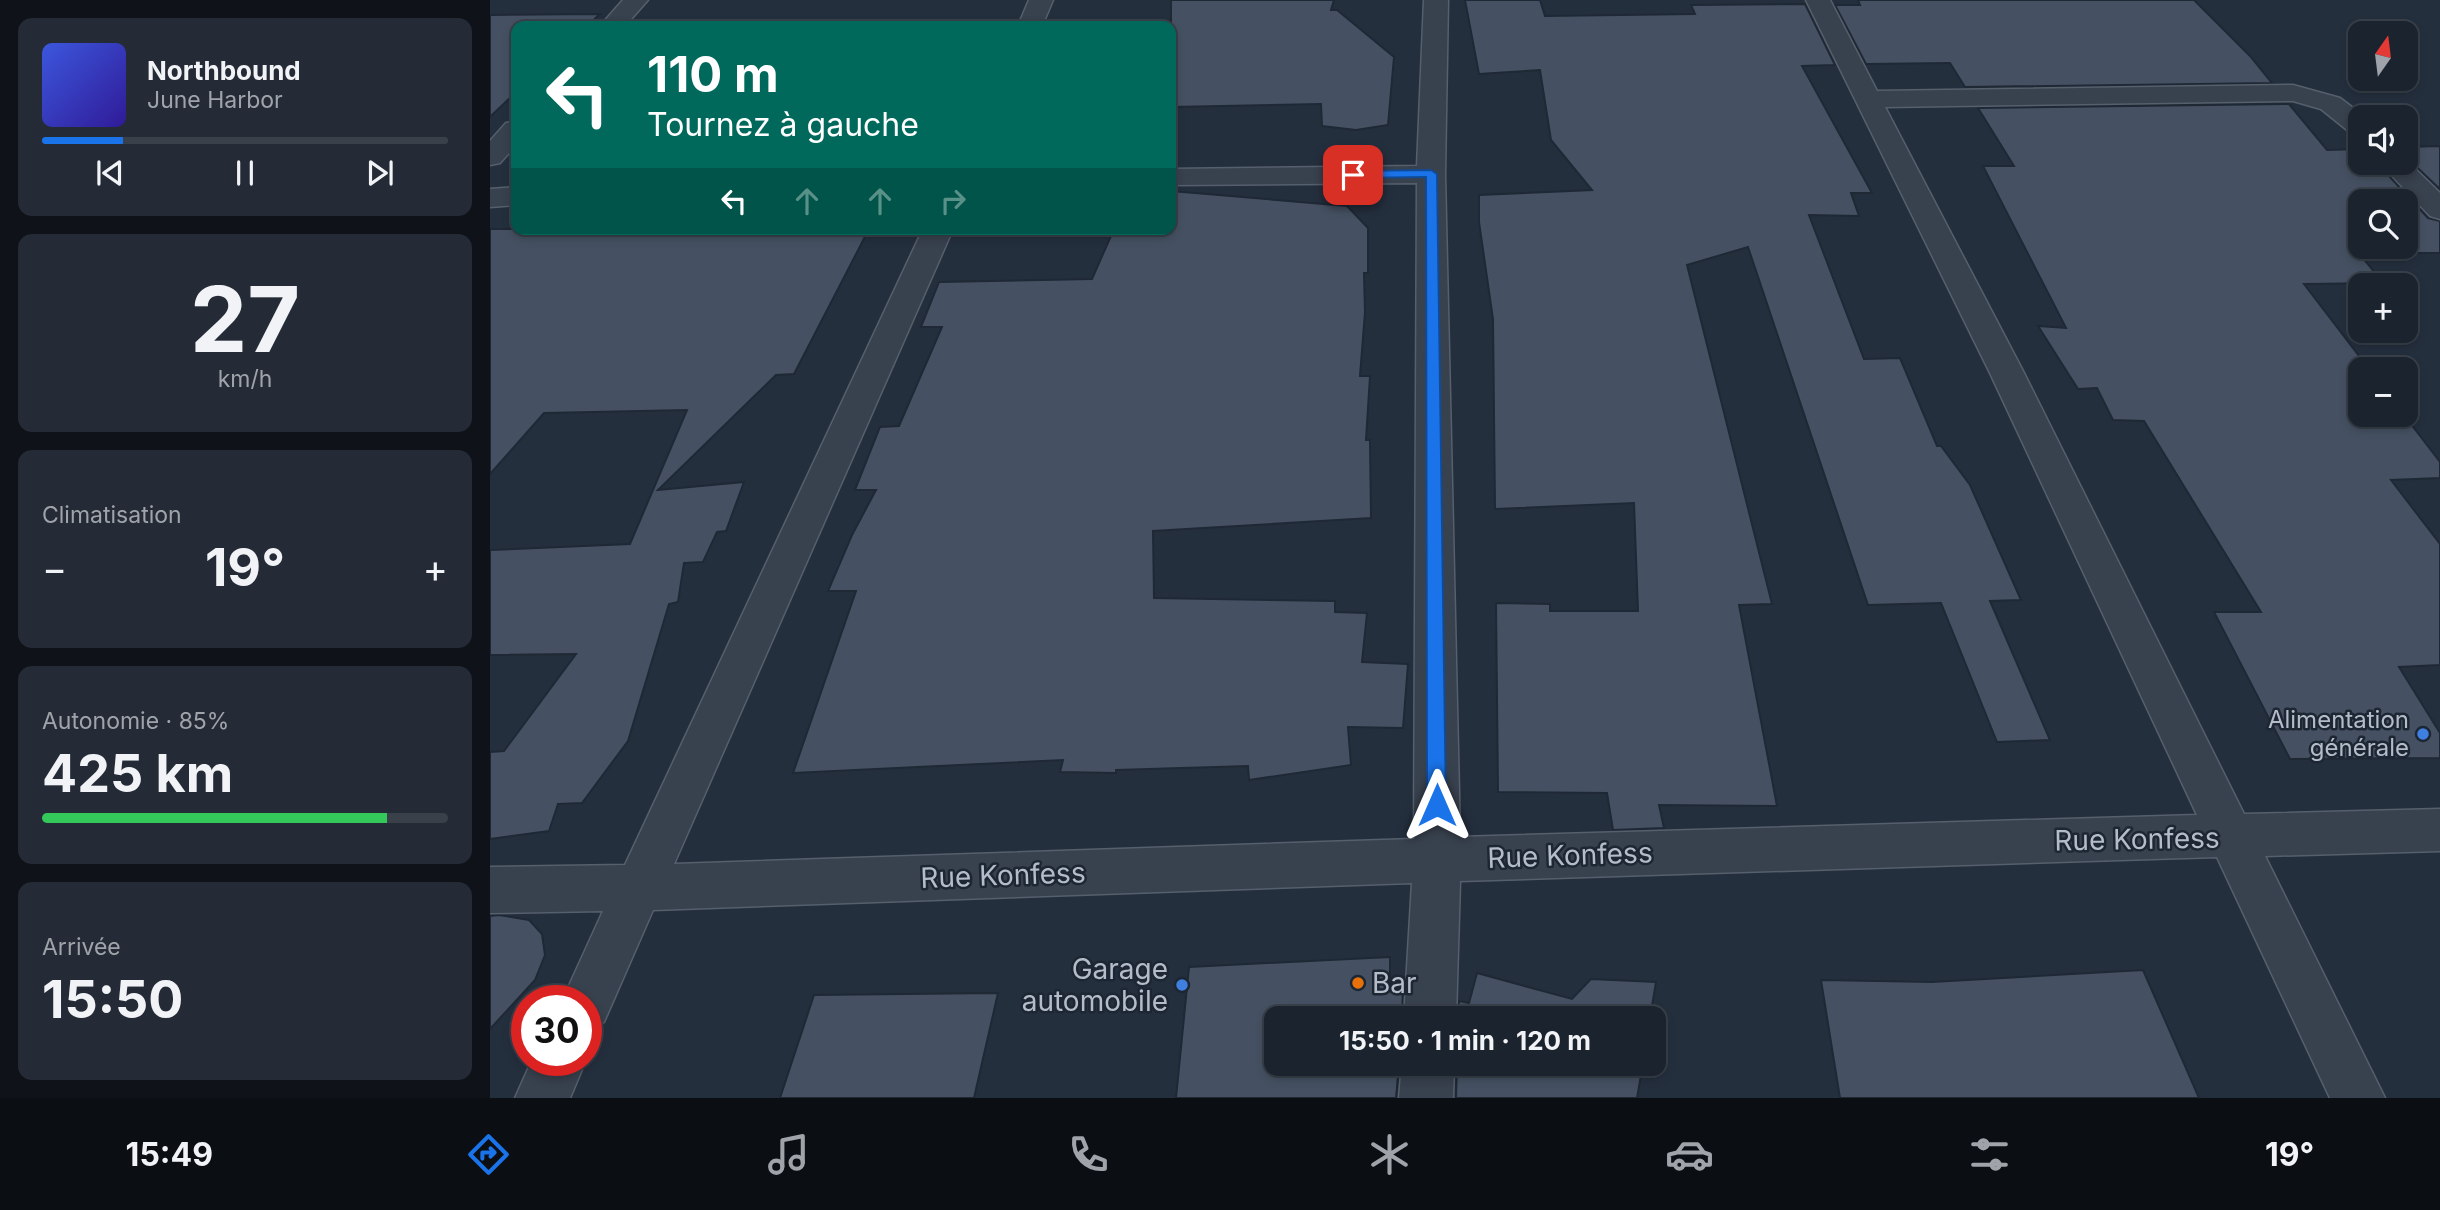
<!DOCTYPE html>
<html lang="fr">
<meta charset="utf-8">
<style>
body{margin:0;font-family:Inter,sans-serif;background:#242b36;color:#f1f3f6;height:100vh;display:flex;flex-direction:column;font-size:26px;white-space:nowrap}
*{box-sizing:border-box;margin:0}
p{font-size:23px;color:#a0a4aa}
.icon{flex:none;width:38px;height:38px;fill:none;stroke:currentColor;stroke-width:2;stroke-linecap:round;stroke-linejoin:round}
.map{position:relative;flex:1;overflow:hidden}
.panel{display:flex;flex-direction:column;gap:18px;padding:18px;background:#0f1319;width:490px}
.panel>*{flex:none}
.hud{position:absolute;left:21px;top:21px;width:665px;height:214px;border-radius:14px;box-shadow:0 4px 10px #0003,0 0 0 2px #39404a;background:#00695c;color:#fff;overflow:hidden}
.needle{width:46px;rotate:14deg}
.buttons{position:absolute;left:1858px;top:21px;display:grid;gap:14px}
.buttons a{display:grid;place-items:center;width:70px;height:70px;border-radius:14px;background:#1b232e;box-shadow:0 4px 10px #0003,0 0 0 2px #39404a;font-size:35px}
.speed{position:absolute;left:21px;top:985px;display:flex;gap:14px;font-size:35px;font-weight:700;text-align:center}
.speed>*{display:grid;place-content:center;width:91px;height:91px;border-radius:50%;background:#1b232e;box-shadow:0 4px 10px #0003,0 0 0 2px #39404a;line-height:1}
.speed .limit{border:10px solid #d22;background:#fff;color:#111}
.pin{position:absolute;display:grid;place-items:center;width:60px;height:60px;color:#fff;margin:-30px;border-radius:14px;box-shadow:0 4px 10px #0006}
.me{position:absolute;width:77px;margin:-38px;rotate:0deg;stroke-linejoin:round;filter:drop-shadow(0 0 5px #0008)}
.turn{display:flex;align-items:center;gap:24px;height:147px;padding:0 21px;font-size:32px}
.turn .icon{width:91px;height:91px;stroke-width:2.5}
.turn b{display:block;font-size:49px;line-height:60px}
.lanes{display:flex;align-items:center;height:66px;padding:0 21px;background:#0003;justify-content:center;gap:35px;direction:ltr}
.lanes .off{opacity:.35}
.big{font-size:52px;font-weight:700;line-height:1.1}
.panel .tile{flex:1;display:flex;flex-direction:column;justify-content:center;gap:10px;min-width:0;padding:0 24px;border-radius:14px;background:#242b36}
.panel .dial{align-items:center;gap:0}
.dial b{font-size:91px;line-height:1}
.song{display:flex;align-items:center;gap:21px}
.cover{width:84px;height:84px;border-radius:10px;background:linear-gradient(135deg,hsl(230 70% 55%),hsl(250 70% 35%))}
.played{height:7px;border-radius:4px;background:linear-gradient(90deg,#1a73e8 20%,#39404a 20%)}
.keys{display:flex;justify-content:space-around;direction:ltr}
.heat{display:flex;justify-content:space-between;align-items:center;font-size:38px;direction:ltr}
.charge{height:10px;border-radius:5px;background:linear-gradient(90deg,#34c759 85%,#39404a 0)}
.trip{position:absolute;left:774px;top:1006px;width:402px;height:70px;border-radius:14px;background:#1b232e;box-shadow:0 4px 10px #0003,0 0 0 2px #39404a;font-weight:700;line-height:70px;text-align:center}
.tab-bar{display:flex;height:112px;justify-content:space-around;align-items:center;background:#0b0e12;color:#a0a4aa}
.tab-bar .icon{width:49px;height:49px}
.tab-bar .on{color:#1a73e8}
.tab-bar b{font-size:32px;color:#f1f3f6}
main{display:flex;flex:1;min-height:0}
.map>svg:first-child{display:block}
.building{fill:#455162;stroke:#1f2835;stroke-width:2;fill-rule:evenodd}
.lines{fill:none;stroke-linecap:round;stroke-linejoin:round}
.minor-casing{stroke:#565f6c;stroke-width:3}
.minor{fill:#38414e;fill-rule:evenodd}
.route{fill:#1a73e8;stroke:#114b97;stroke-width:2}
.shop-dot{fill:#3f7fe0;stroke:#1d2633;stroke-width:2.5}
.food-dot{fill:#e8710a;stroke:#1d2633;stroke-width:2.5}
.labels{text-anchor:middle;stroke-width:5;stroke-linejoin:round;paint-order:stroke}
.poi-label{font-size:24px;fill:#b4bcc9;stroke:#1d2633;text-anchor:end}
.near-street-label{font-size:28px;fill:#b4bcc9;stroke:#1d2633}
.near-poi-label{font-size:28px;fill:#b4bcc9;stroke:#1d2633;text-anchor:end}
</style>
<main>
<section class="panel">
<div class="tile">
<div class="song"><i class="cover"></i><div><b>Northbound</b><p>June Harbor</p></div></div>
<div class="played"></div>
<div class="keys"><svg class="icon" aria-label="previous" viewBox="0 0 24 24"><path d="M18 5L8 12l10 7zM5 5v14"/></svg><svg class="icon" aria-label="pause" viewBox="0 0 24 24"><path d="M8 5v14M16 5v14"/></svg><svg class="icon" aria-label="next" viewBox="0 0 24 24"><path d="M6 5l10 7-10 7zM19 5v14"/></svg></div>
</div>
<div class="tile dial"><b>27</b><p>km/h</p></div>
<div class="tile"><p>Climatisation</p>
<div class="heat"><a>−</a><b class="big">19°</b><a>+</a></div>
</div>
<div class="tile"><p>Autonomie · 85%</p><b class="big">425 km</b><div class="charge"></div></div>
<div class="tile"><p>Arrivée</p><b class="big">15:50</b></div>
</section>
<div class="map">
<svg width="1950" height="1098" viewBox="0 0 1950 1098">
<rect width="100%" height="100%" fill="#242f3e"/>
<!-- building -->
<path class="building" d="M681 0H844L841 10H847L904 57 898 125 866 130 832 126 831 104 681 107Z
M975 0H1050L1055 16 1205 14 1201 5 1315 4 1345 65 1312 66 1382 193H1361L1369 216 1319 215 1374 359 1410 358 1447 446H1451L1480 485 1531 600 1500 601 1560 740 1507 742 1451 603 1378 605 1258 247 1197 265 1282 604 1249 605 1287 806 1169 805 1174 828 1123 830 1117 793 1008 792 1006 603 1060 604V611H1148L1144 503 1005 509 1003 319 989 222V195L1102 190 1061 140 1050 70 989 74Z
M1368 0H1704L1761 57 1782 83 1475 87 1460 63 1376 64 1345 5H1370Z
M110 14 97 26H26V92L0 117V15Z
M1799 104 1837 150 1871 149V163H1887L1938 218 1950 221V253H1869L1893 283 1814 284 1879 369H1871V415H1914L1950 462V478L1901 480 1950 544V665L1909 667 1950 733V758L1800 759 1724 612H1771L1654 421 1623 420 1607 388 1588 389 1548 326 1576 328 1493 166H1524L1488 108ZM1871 201H1916V247H1871Z
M1950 146V189L1916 157V147Z
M681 191 857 206 878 228V273H874L875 312 870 376H880L876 440H880L881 518 663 531 664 598 845 601V612L877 613 872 662 918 664 913 728 858 727 861 765 759 780 758 766 626 770V773L570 772 573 760 303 773 366 591H338L362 535 386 490H365L390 427 409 426 452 327H431L449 282 602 279 624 229H681Z
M0 229H379L304 374 286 375 168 490 254 482 236 531 227 532 213 562 194 563 188 602 179 604 138 741 92 803 68 804 59 831 0 839V752L14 751 86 654 0 655V550L140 544 197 410 54 413 0 474Z
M9 915 39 920 52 934 55 955 45 980 0 1029V916Z
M900 957V983L913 986 912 1018H786V1064H909L906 1098H686L699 967Z
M1653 970 1709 1098H1350L1331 980 1442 982Z
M987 973 1082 999 1101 979 1166 982 1160 1018H968L969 1001 979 1003Z
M508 993 484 1098H290L324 995Z
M967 1064H1153L1147 1098H966Z"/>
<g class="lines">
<defs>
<path id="minor" d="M133 0H158L135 26H110Z
M539 0H563L552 26H528Z
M934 0H958L955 174 970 837 1707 815 1500 373 1316 0H1340L1387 91 1803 85 1850 98 1875 117H1871V136L1862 134 1831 109 1803 101 1395 107 1534 373 1754 814 1950 809V851L1775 856 1895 1098H1840L1727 857 970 881 966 1018H914L922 883 163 910 114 1022 96 1029V1001H72L113 911 0 913V867L135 865 433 229H463L184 864 924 839 927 183 681 185V169L927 166Z
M26 121V145L10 163 0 165V141L16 123Z
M1916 160 1950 193V219L1940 216 1890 163H1916Z
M26 187V205L0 207V189Z
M42 1060H96L80 1098H25Z
M912 1064H964L963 1098H909Z"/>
</defs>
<!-- minor casing -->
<use href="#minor" class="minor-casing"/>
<!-- minor -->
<use href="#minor" class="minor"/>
</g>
<!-- route -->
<path class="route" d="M941 170 947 174 956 805 953 811 947 814 940 811 937 805 936 177 863 178 857 175 863 171Z"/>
<!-- markers -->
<g class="shop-dot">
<circle cx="1933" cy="734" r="7"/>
<circle cx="692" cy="985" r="7"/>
</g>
<circle class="food-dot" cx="868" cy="983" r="7"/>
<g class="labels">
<!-- poi labels -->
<g class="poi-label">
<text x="1919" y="728">Alimentation<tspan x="1919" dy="28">générale</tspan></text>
</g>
<!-- near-street labels -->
<g class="near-street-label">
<text transform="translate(1647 839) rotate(-1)" y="10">Rue Konfess</text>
<text transform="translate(1080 855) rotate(-2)" y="10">Rue Konfess</text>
<text transform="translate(513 875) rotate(-2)" y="10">Rue Konfess</text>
</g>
<!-- near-poi labels -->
<g class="near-poi-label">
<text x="678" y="979">Garage<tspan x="678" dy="32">automobile</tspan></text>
<text x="882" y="993" text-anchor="start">Bar</text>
</g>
</g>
</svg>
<div class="buttons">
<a><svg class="needle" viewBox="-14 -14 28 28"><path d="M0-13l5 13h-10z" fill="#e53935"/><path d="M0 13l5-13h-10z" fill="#a0a4aa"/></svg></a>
<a><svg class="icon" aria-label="sound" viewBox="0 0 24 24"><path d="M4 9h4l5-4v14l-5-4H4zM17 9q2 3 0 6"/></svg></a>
<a><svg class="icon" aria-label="search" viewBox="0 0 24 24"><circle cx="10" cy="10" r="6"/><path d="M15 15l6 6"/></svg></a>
<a>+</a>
<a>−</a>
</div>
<div class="speed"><div class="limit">30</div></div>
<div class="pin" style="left:863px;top:175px;background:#d93025"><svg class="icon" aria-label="arrive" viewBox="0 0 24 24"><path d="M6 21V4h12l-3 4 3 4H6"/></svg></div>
<svg class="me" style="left:947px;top:805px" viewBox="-20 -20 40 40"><path d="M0-17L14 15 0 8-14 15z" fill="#1a73e8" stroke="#fff" stroke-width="4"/></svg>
<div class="trip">15:50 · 1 min · 120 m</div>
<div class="hud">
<div class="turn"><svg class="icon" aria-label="left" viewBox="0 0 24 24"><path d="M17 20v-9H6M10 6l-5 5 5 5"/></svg><div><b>110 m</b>Tournez à gauche</div></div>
<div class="lanes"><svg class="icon" aria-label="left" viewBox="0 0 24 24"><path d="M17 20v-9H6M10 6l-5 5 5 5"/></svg><svg class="icon off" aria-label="ahead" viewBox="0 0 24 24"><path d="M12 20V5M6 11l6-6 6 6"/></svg><svg class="icon off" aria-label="ahead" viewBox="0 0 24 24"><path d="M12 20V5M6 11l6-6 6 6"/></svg><svg class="icon off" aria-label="right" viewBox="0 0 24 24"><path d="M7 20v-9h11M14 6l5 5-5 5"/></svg></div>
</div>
</div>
</main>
<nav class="tab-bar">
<b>15:49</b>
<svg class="icon on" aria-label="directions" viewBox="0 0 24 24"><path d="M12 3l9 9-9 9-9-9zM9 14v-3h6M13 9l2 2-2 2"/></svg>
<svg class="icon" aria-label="music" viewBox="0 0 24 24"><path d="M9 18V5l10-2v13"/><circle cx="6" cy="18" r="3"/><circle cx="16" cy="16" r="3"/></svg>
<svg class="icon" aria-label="phone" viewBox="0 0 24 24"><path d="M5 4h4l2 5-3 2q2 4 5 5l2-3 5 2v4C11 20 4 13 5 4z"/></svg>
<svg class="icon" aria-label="climate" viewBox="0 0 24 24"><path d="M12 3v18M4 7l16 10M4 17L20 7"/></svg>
<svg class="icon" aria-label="car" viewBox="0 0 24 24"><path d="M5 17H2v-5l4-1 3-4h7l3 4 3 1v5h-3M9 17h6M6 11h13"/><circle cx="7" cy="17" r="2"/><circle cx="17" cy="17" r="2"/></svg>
<svg class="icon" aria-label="filters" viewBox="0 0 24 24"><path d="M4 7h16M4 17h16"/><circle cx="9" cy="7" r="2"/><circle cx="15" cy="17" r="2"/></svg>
<b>19°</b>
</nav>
